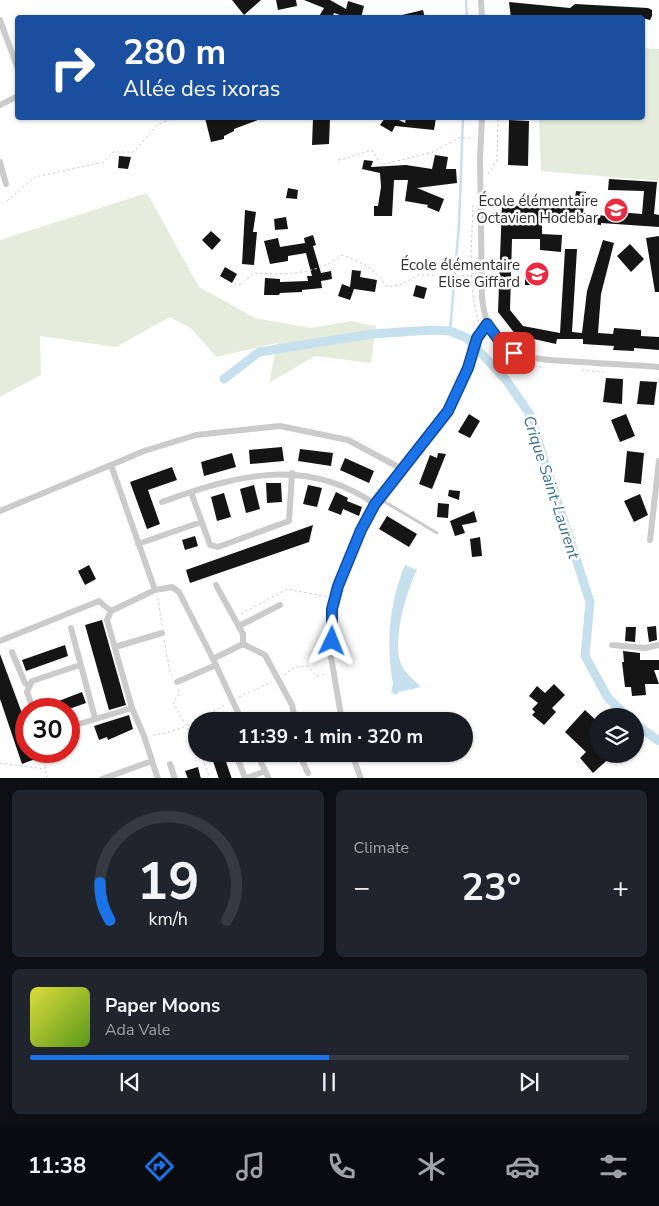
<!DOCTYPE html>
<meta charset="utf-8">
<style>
body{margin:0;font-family:"Nunito Sans",sans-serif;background:#20242c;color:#f1f3f6;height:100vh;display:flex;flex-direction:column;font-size:19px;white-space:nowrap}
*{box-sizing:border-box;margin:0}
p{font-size:16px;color:#9ea1a6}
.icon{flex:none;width:28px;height:28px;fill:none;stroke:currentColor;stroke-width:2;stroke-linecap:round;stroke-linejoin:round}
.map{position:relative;height:778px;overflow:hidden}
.drawer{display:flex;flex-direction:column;gap:12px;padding:12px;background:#0d0f14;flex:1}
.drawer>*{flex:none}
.hud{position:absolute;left:15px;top:15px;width:630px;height:105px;border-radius:5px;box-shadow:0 1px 4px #0004;background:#1a4fa0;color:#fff;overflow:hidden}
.tools{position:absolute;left:589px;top:708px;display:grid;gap:10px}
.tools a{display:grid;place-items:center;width:55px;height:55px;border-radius:50%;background:#171b24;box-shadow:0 1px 4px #0004;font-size:25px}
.speed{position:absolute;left:15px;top:698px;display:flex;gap:10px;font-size:25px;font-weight:700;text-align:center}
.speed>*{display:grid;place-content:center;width:65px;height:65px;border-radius:50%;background:#171b24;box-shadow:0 1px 4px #0004;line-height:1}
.speed .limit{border:8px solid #d22;background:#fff;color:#111}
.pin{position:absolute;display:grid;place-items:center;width:42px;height:42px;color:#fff;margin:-21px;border-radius:10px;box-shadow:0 2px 8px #0006}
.me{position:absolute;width:55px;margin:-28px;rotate:2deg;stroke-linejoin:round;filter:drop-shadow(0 0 4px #0008)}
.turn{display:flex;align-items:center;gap:18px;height:105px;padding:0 25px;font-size:22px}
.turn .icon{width:65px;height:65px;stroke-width:2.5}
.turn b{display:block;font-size:35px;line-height:42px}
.big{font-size:38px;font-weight:700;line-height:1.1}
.drawer .tile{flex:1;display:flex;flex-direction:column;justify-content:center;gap:8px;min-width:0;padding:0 18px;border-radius:8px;background:#20242c}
.drawer .dial{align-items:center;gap:0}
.dial svg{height:130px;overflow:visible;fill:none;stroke:#363941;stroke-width:7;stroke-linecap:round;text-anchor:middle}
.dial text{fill:#f1f3f6;stroke:none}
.song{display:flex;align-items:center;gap:15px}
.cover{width:60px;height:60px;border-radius:8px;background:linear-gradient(135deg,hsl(60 70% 55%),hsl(90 70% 35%))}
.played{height:5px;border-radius:2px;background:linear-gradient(90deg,#1a73e8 50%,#363941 50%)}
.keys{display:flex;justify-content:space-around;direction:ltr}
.heat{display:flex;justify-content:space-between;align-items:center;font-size:28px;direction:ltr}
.drawer .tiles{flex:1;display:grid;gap:12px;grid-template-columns:1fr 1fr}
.tile:last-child{grid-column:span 2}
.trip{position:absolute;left:188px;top:712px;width:285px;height:50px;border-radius:25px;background:#171b24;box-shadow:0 1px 4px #0004;font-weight:700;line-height:50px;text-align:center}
.menu{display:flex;height:80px;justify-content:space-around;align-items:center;background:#090b0e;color:#9ea1a6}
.menu .icon{width:35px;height:35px}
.menu .selected{color:#1a73e8}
.menu b{font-size:22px;color:#f1f3f6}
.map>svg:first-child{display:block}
.green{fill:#e5ecdc}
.water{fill:#c7e0ed}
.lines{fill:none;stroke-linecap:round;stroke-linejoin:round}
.stream{stroke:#c7e0ed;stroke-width:2.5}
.canal{stroke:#c7e0ed;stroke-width:9}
.building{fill:#151515}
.path{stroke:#cbcbcb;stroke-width:1;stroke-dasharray:2.5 2.5;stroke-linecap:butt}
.lane{stroke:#cbcbcb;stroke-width:3}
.street{stroke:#cbcbcb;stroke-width:6}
.route-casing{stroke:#114b97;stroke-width:12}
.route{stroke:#1a73e8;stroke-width:9}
.labels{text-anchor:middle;stroke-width:5;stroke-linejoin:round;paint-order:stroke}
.poi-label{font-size:15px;fill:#2e2e2e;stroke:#fff;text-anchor:end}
.water-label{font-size:16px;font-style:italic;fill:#3a7493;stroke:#fff}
</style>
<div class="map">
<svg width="659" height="779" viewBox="0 0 659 779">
<rect width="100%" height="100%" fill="#fff"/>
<!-- green -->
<path class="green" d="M643 48 659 49V181L541 171 539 118H642Z
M147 193 199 287 255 318 311 328 351 321 376 326 371 363 315 356 269 383 277 343 216 357 192 329 170 317 116 347 40 336 41 375 0 397V240Z"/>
<!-- water -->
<path class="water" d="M405 565 417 570C406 592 391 644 402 666 406 674 415 681 421 687L399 692 396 695 391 692 393 684C386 642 389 604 405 565Z"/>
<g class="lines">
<!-- stream -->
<path class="stream" d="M466 0 467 18
M450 331 459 225 463 118"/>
<!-- canal -->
<path class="canal" d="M224 379 259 352 371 334 432 330 450 331 467 338 506 380 529 413 590 602 585 656 608 698 627 716
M635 724 659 741"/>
</g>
<!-- building -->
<path class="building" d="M232 0H261L244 15Z
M276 0H296L297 6 278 10Z
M304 0H330L346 9 348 1 364 6 361 18H349L334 13 332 18H318L324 8Z
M509 2 570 8 575 4 648 8 652 10V16L650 20 642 18 563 16V18H511Z
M423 10 425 18H402V15Z
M205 118H263L234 129V131L224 136V139L211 142Z
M313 118H330L329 144 312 145Z
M385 118H395L405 123 406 118 423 120V118H436L434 130 395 126 392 132 380 125Z
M509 120 529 121 528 166 508 165Z
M435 155 448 157 446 169H456L457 183 417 188 444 199 439 212 427 207 428 205 405 201 408 180H394L392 216H374V206H378L381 187 380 173 362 169 364 160 373 161 371 167 406 165 432 169Z
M119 156 131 157 128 169 118 168Z
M609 179 657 182 654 214 659 215V227L601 223V225L573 222V217L542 215V234L562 235 561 252 540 250V239H512L510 310 523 326 560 333 565 249H577L572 332 582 333 587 291 603 240 614 243 601 294 598 333 613 334 614 328 641 330V336L659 337V350L634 348V351L613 350 614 346 583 344V339H557L556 344 516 335 498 312 502 204 521 206V202L574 205 576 191 586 192 583 213 606 216V211L642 214 644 191 608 190Z
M288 188 298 190 297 199 286 198Z
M245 210 256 212 253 232H257L254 265 242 264Z
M286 217 288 229 275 230 274 219Z
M211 231 221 240 212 250 202 240Z
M313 235 316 245 313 246 321 273 331 271 332 279 321 281 322 288 302 290V292L280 293 279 295H264L265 278 280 279V282L308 281 307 276H312L306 253 288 256V261L270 264 264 241 278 238 280 247 305 243 304 238Z
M659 236V292H655L646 238Z
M630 244 644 259 631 272 617 256Z
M225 267 237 274 232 283 220 276Z
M352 270 361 271 360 277 377 280 375 292 354 289 350 300 338 296 342 284 350 287Z
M525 270H541V285H525Z
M416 285 427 288 424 299 413 296Z
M606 378 623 379 622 404 603 402Z
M640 381 657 382 654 405 637 404Z
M469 414 480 421 470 438 458 432Z
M626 414 635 436 620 442 611 420Z
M282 447 284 461 250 464 249 450Z
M300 449 333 453 331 466 298 461Z
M627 451 644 453 641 484 624 482Z
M232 453 236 467 204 476 201 462Z
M438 453 446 454 432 489 419 484 430 455 437 458Z
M345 458 374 471 369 483 340 470Z
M172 467 177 480 148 490 160 524 147 529 130 482Z
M266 483H281L282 502 267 503Z
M254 485 260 509 246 513 240 489Z
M308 485 322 488 317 507 303 504Z
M449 490 460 491 459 500 448 496Z
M336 492 348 498 347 501 362 507 359 516 343 509 341 515 328 510Z
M224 493 231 517 217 521 211 497Z
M640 494 648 515 634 522 624 501Z
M438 503 449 504 448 518 437 517Z
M474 511 477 522 462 525 465 533 455 536 450 521Z
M387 516 417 534 409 547 379 529Z
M313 525 309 542 190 583 186 570Z
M195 536 198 546 185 550 182 540Z
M480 537 482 556 472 557 470 539Z
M89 565 96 579 85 585 78 571Z
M102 620 126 705 109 710 85 625Z
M656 626 657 640 649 642 647 627Z
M626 627H636L635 642 625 641Z
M65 645 68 656 26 671 22 660Z
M623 651 640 653V660H659V670H654L659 684H645L646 695 632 696 631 687H625L622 662H624Z
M0 654 26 724V751H36L38 758 22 764 0 699Z
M554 684 565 695 552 708 556 712 544 725 532 715 535 712 532 709 538 703 529 696 537 686 545 693Z
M82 692 86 703 69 709H38Z
M585 710 598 722V754H614L593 773 580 758 586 752 565 732Z
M129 715 133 729 108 740 107 737 99 740 94 726Z
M224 756 232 779H219L213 761Z
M198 767 201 779H188L185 771Z"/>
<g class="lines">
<!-- path -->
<path class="path" d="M338 160C350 159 359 153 372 150L381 165 433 152 459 138H474
M488 174 497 161 498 118
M7 201 35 177 104 162 113 152H134L157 125 172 118
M473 205C472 244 467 285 479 323
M234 285 241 284 254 273C285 275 317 275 342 255 362 262 375 269 387 287L403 284 417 275 465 276 475 273
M520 362 545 368
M582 370 603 372
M158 598 162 626
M241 614 287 589 327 597
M164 640 170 672 173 676
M284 675 295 667 308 666 316 676 326 674
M178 689 179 695 173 702 196 743
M239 697 272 682
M153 735C179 733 203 717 225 705
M43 751 47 779
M201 754 210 779
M0 763 45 769"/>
<!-- lane -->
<path class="lane" d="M380 499 437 533"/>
<!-- street -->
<path class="street" d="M481 0 482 18
M0 20 18 69
M0 105 18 96
M482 118 480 158 482 298C489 361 530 359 582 362 607 364 633 365 659 367
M0 162 6 184
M191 492 210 545 218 547 289 521 292 473
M162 502C237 475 305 456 375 504
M0 511 111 465
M650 540 659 461
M138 544 201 522
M155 590 111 465 144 451 196 435 280 426 348 440 402 469
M239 626 280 605
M71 628 95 718
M0 641 99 601 111 611
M243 644 265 655 292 705 294 714 282 721
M612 645 645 648 659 645
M115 647 162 633
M12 652 25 683 29 686
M213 659 243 644V634L216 585
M177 682 216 665
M33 709 27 692 32 681 80 665
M342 721 331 657 332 609 338 586 361 530 375 504 448 411 468 368 477 338 487 324
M69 727 132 708
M236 754 245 778
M257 754 269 779
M299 754 308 773
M352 754 361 779
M170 764 175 779
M102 779 152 761
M158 779 144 736 132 708 118 659 107 620 111 611 155 590 172 587 179 592 213 659 242 721
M245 779 265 771"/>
</g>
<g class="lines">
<defs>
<path id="route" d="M332 641V609L338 586 361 530 375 504 448 411 468 368 477 338 487 324 501 343 514 353"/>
</defs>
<!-- route casing -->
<use href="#route" class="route-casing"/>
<!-- route -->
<use href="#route" class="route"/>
</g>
<!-- icons -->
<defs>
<symbol id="school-disc" viewBox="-11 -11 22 22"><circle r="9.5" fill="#ea2c42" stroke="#fff"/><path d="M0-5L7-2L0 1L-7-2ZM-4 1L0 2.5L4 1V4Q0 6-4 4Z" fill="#fff"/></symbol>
</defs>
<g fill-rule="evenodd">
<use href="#school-disc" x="602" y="196" width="28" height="28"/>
<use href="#school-disc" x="523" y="260" width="28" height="28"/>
</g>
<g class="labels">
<!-- poi labels -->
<g class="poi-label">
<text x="598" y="206">École élémentaire<tspan x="598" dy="17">Octavien Hodebar</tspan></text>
<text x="520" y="270">École élémentaire<tspan x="520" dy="17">Elise Giffard</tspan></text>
</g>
<!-- water labels -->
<g class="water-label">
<text transform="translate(552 487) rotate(72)" y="6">Crique Saint-Laurent</text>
</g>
</g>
</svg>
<div class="tools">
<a><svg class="icon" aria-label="layers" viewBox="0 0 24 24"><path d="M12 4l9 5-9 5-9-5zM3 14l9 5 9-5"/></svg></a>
</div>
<div class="speed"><div class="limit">30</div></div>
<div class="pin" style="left:514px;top:353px;background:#d93025"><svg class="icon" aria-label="arrive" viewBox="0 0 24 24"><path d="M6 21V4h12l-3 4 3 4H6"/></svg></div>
<svg class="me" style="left:332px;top:641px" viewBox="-20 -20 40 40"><path d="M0-17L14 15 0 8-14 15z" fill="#1a73e8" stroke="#fff" stroke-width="4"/></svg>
<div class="trip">11:39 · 1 min · 320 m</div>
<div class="hud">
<div class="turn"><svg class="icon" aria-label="right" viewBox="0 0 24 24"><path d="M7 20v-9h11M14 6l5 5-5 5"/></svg><div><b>280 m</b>Allée des ixoras</div></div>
</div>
</div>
<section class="drawer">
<div class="tiles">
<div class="tile dial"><svg viewBox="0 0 100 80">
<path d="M14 69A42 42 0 1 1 86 69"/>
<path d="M14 69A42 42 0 0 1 8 46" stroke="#1a73e8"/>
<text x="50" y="56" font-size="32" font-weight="700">19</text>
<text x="50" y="72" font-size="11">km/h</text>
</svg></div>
<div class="tile"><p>Climate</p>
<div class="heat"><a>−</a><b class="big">23°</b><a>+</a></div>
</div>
<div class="tile">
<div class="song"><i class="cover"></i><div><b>Paper Moons</b><p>Ada Vale</p></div></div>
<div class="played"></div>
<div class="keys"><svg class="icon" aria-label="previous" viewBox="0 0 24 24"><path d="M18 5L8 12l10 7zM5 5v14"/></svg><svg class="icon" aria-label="pause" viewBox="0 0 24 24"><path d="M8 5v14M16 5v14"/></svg><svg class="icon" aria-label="next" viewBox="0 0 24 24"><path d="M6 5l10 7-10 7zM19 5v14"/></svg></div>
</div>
</div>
</section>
<nav class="menu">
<b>11:38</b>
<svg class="icon selected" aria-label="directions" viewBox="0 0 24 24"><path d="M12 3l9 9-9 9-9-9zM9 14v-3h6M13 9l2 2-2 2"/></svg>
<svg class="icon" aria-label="music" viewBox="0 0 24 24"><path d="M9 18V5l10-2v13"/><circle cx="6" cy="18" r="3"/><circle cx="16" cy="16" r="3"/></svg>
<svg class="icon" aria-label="phone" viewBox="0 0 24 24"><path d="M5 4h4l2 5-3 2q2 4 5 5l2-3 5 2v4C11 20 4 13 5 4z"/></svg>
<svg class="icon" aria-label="climate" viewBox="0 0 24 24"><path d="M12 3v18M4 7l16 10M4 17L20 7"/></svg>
<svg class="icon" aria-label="car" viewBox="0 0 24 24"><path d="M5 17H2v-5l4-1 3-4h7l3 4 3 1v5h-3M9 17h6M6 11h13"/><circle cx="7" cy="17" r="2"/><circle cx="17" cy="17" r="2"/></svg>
<svg class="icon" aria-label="filters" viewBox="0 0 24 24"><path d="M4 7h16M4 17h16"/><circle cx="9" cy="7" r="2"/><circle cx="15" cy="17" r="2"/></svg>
</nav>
